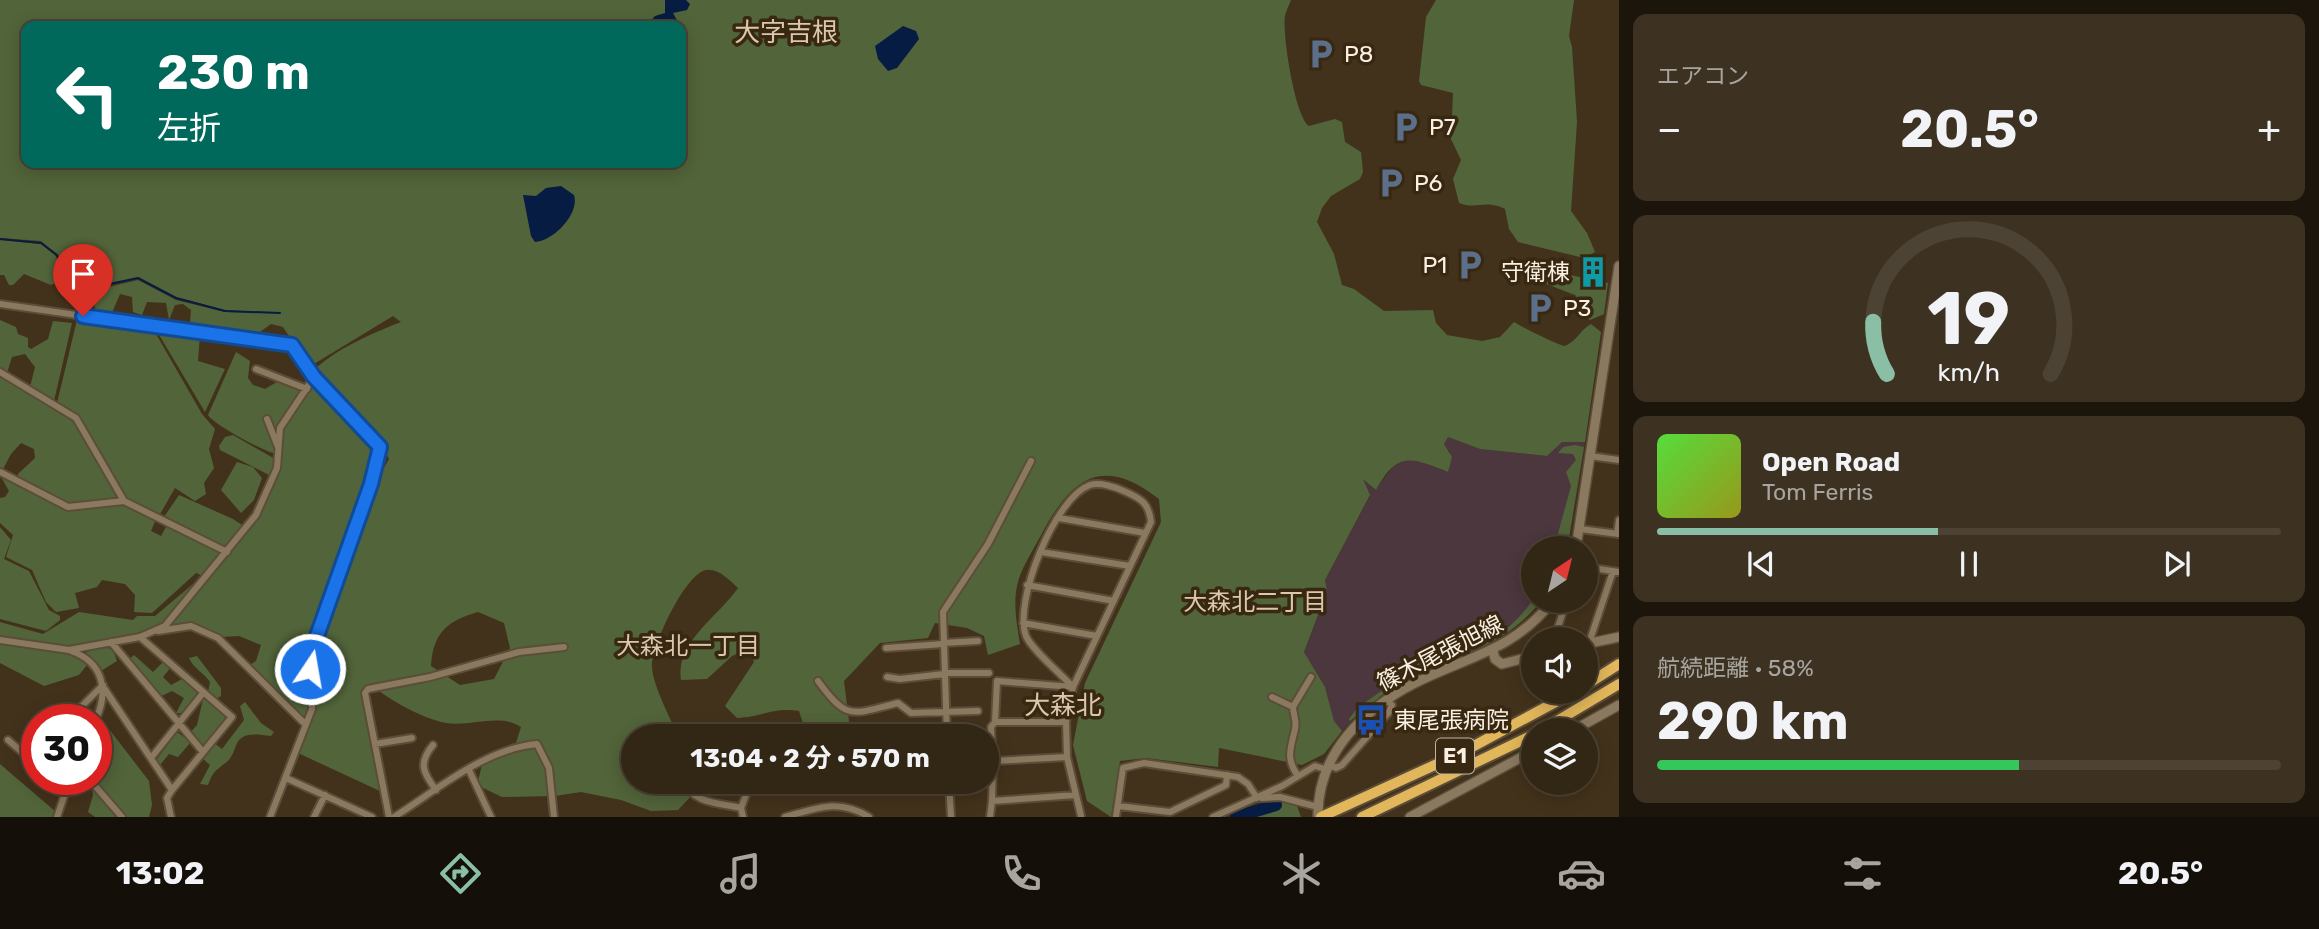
<!DOCTYPE html>
<html lang="ja">
<meta charset="utf-8">
<style>
body{margin:0;font-family:Rubik,"Noto Sans JP",sans-serif;background:#3d3222;color:#f1f3f6;height:100vh;display:flex;flex-direction:column;font-size:26px;white-space:nowrap}
*{box-sizing:border-box;margin:0}
p{font-size:23px;color:#a8a5a0}
.icon{flex:none;width:38px;height:38px;fill:none;stroke:currentColor;stroke-width:2;stroke-linecap:round;stroke-linejoin:round}
.map{position:relative;flex:1;overflow:hidden}
.drawer{display:flex;flex-direction:column;gap:14px;padding:14px;background:#1c150b;width:700px}
.drawer>*{flex:none}
.banner{position:absolute;left:21px;top:21px;width:665px;height:147px;border-radius:14px;box-shadow:0 4px 18px #0003,0 0 0 2px #4d4334;background:#00695c;color:#fff;overflow:hidden}
.needle{width:46px;rotate:35deg}
.controls{position:absolute;left:1521px;top:536px;display:grid;gap:14px}
.controls a{display:grid;place-items:center;width:77px;height:77px;border-radius:50%;background:#322614;box-shadow:0 4px 18px #0003,0 0 0 2px #4d4334;font-size:35px}
.speed{position:absolute;left:21px;top:704px;display:flex;gap:14px;font-size:35px;font-weight:700;text-align:center}
.speed>*{display:grid;place-content:center;width:91px;height:91px;border-radius:50%;background:#322614;box-shadow:0 4px 18px #0003,0 0 0 2px #4d4334;line-height:1}
.speed .limit{border:10px solid #d22;background:#fff;color:#111}
.pin{position:absolute;display:grid;place-items:center;width:60px;height:60px;color:#fff;margin:-72px -30px;border-radius:50% 50% 50% 0;rotate:-45deg;box-shadow:0 0 7px #0007}
.pin .icon{rotate:45deg}
.me{position:absolute;width:77px;margin:-38px;rotate:12deg;stroke-linejoin:round;filter:drop-shadow(0 0 5px #0008)}
.turn{display:flex;align-items:center;gap:24px;height:147px;padding:0 21px;font-size:32px}
.turn .icon{width:91px;height:91px;stroke-width:2.5}
.turn b{display:block;font-size:49px;line-height:60px}
.big{font-size:52px;font-weight:700;line-height:1.1}
.drawer .card{flex:1;display:flex;flex-direction:column;justify-content:center;gap:10px;min-width:0;padding:0 24px;border-radius:14px;background:#3d3222}
.drawer .dial{align-items:center;gap:0}
.dial svg{height:182px;overflow:visible;fill:none;stroke:#4d4334;stroke-width:7;stroke-linecap:round;text-anchor:middle}
.dial text{fill:#f1f3f6;stroke:none}
.song{display:flex;align-items:center;gap:21px}
.cover{width:84px;height:84px;border-radius:10px;background:linear-gradient(135deg,hsl(110 70% 55%),hsl(60 70% 35%))}
.played{height:7px;border-radius:4px;background:linear-gradient(90deg,#8abfa5 45%,#4d4334 45%)}
.keys{display:flex;justify-content:space-around;direction:ltr}
.heat{display:flex;justify-content:space-between;align-items:center;font-size:38px;direction:ltr}
.charge{height:10px;border-radius:5px;background:linear-gradient(90deg,#34c759 58%,#4d4334 0)}
.trip{position:absolute;left:621px;top:724px;width:378px;height:70px;border-radius:35px;background:#322614;box-shadow:0 4px 18px #0003,0 0 0 2px #4d4334;font-weight:700;line-height:70px;text-align:center}
.dock{display:flex;height:112px;justify-content:space-around;align-items:center;background:#140f08;color:#a8a5a0}
.dock .icon{width:49px;height:49px}
.dock .on{color:#8abfa5}
.dock b{font-size:32px;color:#f1f3f6}
main{display:flex;flex:1;min-height:0}
.map>svg:first-child{display:block}
.medical{fill:#4b373d}
.green{fill:#52643a;fill-rule:evenodd}
.water{fill:#061c42}
.lines{fill:none;stroke-linecap:round;stroke-linejoin:round}
.stream{stroke:#061c42;stroke-width:2}
.river{stroke:#061c42;stroke-width:12}
.street-casing{stroke:#5b4d39;stroke-width:10}
.secondary-casing{stroke:#5b4d39;stroke-width:12}
.highway-casing{stroke:#5b4d39;stroke-width:14}
.street{stroke:#8b795f;stroke-width:6}
.secondary{stroke:#8b795f;stroke-width:9}
.highway{stroke:#e2b65a;stroke-width:10}
.route-casing{stroke:#114b97;stroke-width:18}
.route{stroke:#1a73e8;stroke-width:12}
.labels{text-anchor:middle;stroke-width:7;stroke-linejoin:round;paint-order:stroke}
.shield{fill:#382811;stroke:#c0b4a3;stroke-width:2}
.shield-label{font-size:21px;font-weight:bold;fill:#faf0e2}
.poi-label{font-size:23px;fill:#faf0e2;stroke:#382811;text-anchor:start}
.street-label{font-size:23px;fill:#faf0e2;stroke:#382811}
.neighbourhood-label{font-size:24px;fill:#dbc7ac;stroke:#382811}
.quarter-label{font-size:26px;fill:#dbc7ac;stroke:#382811}
</style>
<main>
<div class="map">
<svg width="1619" height="817" viewBox="0 0 1619 817">
<rect width="100%" height="100%" fill="#43321b"/>
<!-- medical -->
<path class="medical" d="M1448 437 1480 449 1547 456 1562 442H1585L1567 548H1533V600H1542L1509 632 1447 661 1423 662 1402 682 1368 704 1342 731 1334 721 1325 687 1304 652 1327 592 1325 580 1370 496 1362 480 1364 478 1375 490 1395 464 1404 459H1415L1448 472 1450 452 1444 444Z"/>
<!-- green -->
<path class="green" d="M0 0H1291C1289 5 1286 11 1285 16 1282 34 1295 117 1309 126L1335 119 1342 122 1345 142 1361 152 1363 172 1360 179 1331 196 1322 208 1317 222 1334 254 1342 285 1354 289 1384 311 1433 310 1436 323 1447 335 1482 341 1500 337 1514 322C1520 326 1561 347 1565 346 1577 341 1580 330 1591 324L1601 332 1585 442H1562L1547 456 1480 449 1448 437 1444 444 1452 457 1448 472C1411 457 1397 451 1376 490L1363 479 1370 495 1325 580 1327 591 1304 652 1325 687 1334 721 1342 731 1324 754 1302 765 1219 748 1218 767 1146 758 1120 761 1111 817 1087 801 1073 745 1085 683 1161 522 1159 499C1100 453 1070 480 1040 537 1032 552 1020 570 1017 586 1013 604 1017 626 1020 644L988 655 984 636 967 628 935 623 928 638 880 643 844 681 851 737H783L803 723 799 711C772 707 763 717 737 718L725 706 754 662 749 649 732 656 707 679 681 680C675 642 718 617 738 588 730 581 719 568 706 570 685 574 652 645 652 666 652 684 671 720 679 737H634V782H692L695 792 678 810 651 811 621 800 581 792 555 796 502 797 477 785 482 765 516 743 521 727C501 713 470 727 446 723 421 718 392 701 372 686L365 688 382 792 298 753 314 708V651L373 487 389 459 382 446 313 371C337 348 371 334 401 322L393 316 309 367 283 327 271 324 257 334 242 330 231 334 220 328 219 332 203 329 190 322 191 310 183 304 175 305 169 320 166 303 147 302 142 315 133 312 132 297 120 294 111 315 95 310 94 292 75 288 66 281 108 287 138 280 176 300 225 312 279 313 225 310 176 297 138 278 107 285 67 279 63 275 61 258 41 241 0 238ZM26 26H681V163H26ZM478 612 504 623 510 648 494 679 460 685 431 666C433 633 447 621 478 612Z
M1436 0H1574L1569 36 1572 47 1577 122 1571 211 1587 233 1595 252 1584 258 1518 242 1509 229 1505 209C1485 199 1477 210 1459 203L1453 179 1461 160 1451 139 1453 93 1421 85 1419 81 1426 17Z
M0 240 41 244 57 257 62 281 51 285 24 274 13 285H9L4 275H0Z
M1532 267 1608 283 1604 314 1590 320 1585 316V306L1575 295 1528 277 1527 270Z
M60 314 152 327 202 414 215 429 209 449 214 468 204 483 206 494 195 501 175 488 159 516 127 501 82 423 57 403 77 320 60 317Z
M0 320 16 327 18 334 28 338V347L31 349 48 339 53 321 72 323 54 401 30 387 35 367 25 354 12 357 7 373 0 369Z
M155 328 200 334 198 361 225 369 205 412Z
M236 352 250 361 248 378 253 385 265 389 280 380 303 391 281 422 277 454C266 453 213 424 208 415Z
M0 375 76 421 118 497 116 500 67 503 18 478V474L35 458 34 449 21 443 11 454 2 471 0 470Z
M316 380 378 447C361 517 328 582 309 652 303 675 316 698 304 720L250 665 256 661 261 645 239 636 221 637 201 627 164 629 258 517 281 461 282 428Z
M233 435 275 459 273 477 220 450 219 446 225 437Z
M1575 445 1584 447 1569 538 1567 548H1554L1571 486 1566 472 1576 460 1573 454 1558 453 1563 447Z
M237 462 253 467 262 478 254 500 241 513 221 490Z
M0 475 68 509 123 504 156 519 151 531 161 536 167 525 220 551 221 556 203 576 196 573 152 613 134 612 135 595 125 584 102 580 97 587 75 593 79 608 56 612 46 602 32 570 6 557 13 535 0 523V498L5 497 9 491Z
M179 495 233 519 245 527 225 548 164 517Z
M0 527 11 540 4 559 29 571 49 610 60 616V620L46 631 0 619Z
M193 584 195 586 164 623 144 632 70 646 0 637V622L43 634 79 612 133 620 137 616H155Z
M1533 599 1542 600C1513 637 1469 658 1423 662L1350 721 1349 719 1357 708 1393 683 1418 655C1430 651 1440 655 1452 655 1480 654 1519 623 1533 599Z
M0 643C20 645 78 647 87 665L79 675 44 686 0 663Z
M103 646 113 650 117 661 101 671 85 653Z
M134 655 153 672 164 661 171 667 163 677 171 685 184 678 200 693 183 713H176L184 698 172 691 157 698 127 661Z
M197 656 221 688V696L216 699 208 692 210 682C204 673 193 668 189 658Z
M204 695 229 718 202 748 189 734 197 725Z
M245 702 261 723 274 732 271 736C225 728 243 752 224 764 216 770 212 773 208 785L200 784 210 765 201 757 213 742 222 749 244 720 240 706Z
M99 716 149 781 152 805 149 817H124L91 779H96V722Z
M177 732 191 742 178 757 169 754 160 765 157 759Z
M0 764 56 812 54 817H0Z
M91 782 121 817H95L88 812 93 795Z
M1284 802 1296 803 1301 817H1241Z"/>
<!-- water -->
<path class="water" d="M665 0H686L690 4 687 10 673 13 680 26H646L655 16 665 13Z
M903 26 916 31 919 39 897 68 888 71 878 59 875 46Z
M561 186 574 195C580 214 553 241 535 242L531 236 523 195 536 196 546 188Z"/>
<g class="lines">
<!-- stream -->
<path class="stream" d="M0 239 41 243 57 255 62 275 67 280 100 286 138 278 176 298 225 311 280 313"/>
<!-- river -->
<path class="river" d="M1236 817 1276 805"/>
<defs>
<path id="street" d="M0 304 292 346 314 377 380 447 371 484 312 650V709L270 817
M256 369 307 389
M0 372 76 418 124 501
M267 419 278 447
M1590 456 1619 460
M0 472 68 507 124 501 227 552
M1059 518 1145 533
M1580 529 1619 534
M1617 534 1619 520
M1041 552 1130 566
M1586 567 1619 572
M1027 585 1114 601
M1023 623 1097 636
M158 631 191 626 218 638 306 725
M140 637 232 717 172 790
M1554 639 1567 600
M0 640 69 650 140 637 165 626 256 515 277 468 280 428 314 377
M111 642 203 752
M943 643 978 641
M1589 643 1613 571
M886 648 943 644
M71 651C103 662 109 690 96 719
M944 673H989
M887 677 900 679 944 674
M818 681C848 722 852 714 898 703L911 713 978 711
M1073 687C1061 674 1032 650 1026 636 1013 602 1055 497 1090 485 1100 482 1116 487 1126 492 1142 499 1149 504 1151 522L1073 687 1066 722 1067 757 1081 816
M104 688 172 790 167 798 171 817
M1272 697 1293 707C1293 714 1297 721 1295 729 1291 748 1285 758 1298 776
M1293 707 1311 677
M69 719 103 685
M995 722H1066
M682 736V737
M947 737 943 612 988 544 1031 461
M8 740 37 765
M375 744 412 738
M433 745C418 763 423 773 436 790
M1067 757 993 761 992 801 1076 795
M151 758 203 693
M993 761 991 727 995 722 997 681 1073 687
M1328 764 1336 768 1342 765 1389 712 1392 705 1387 700
M469 770 491 817
M286 778 372 817
M53 779 66 791
M89 779 122 817
M685 782C692 804 721 803 741 808L743 817
M949 782 951 817
M749 788 774 782
M1262 798 1280 797 1318 807
M1118 806 1170 812 1226 785 1227 775
M741 808 751 782
M57 817 70 779
M314 817 325 795
M389 817 365 693 368 689 430 677 519 652 564 647
M394 817C437 790 484 749 537 744L549 768 554 817
M785 817C817 808 839 798 869 817
M990 817 992 801
M1116 817 1123 768 1144 763 1238 777 1248 784 1257 798
M1213 817 1282 786 1315 766 1325 769"/>
<path id="secondary" d="M1576 548 1619 266
M1586 644 1619 637
M1493 651 1495 659 1502 664 1533 656
M1574 730 1619 705
M1318 817C1317 754 1363 709 1417 682 1469 656 1515 650 1553 600
M1410 817 1533 751"/>
<path id="highway" d="M1586 685 1619 664
M1542 730 1619 684
M1321 817 1459 754 1576 691
M1362 817 1533 735"/>
</defs>
<!-- street casing -->
<use href="#street" class="street-casing"/>
<!-- secondary casing -->
<use href="#secondary" class="secondary-casing"/>
<!-- highway casing -->
<use href="#highway" class="highway-casing"/>
<!-- street -->
<use href="#street" class="street"/>
<!-- secondary -->
<use href="#secondary" class="secondary"/>
<!-- highway -->
<use href="#highway" class="highway"/>
</g>
<g class="lines">
<defs>
<path id="route" d="M83 316 292 345 314 377 380 447 371 484 312 650 310 669"/>
</defs>
<!-- route casing -->
<use href="#route" class="route-casing"/>
<!-- route -->
<use href="#route" class="route"/>
</g>
<!-- icons -->
<defs>
<symbol id="parking-bare" viewBox="-9 -9 18 18"><path d="M-3.5-5.5H1a3.5 3.5 0 0 1 0 7H-1V5.5H-3.5ZM-1-3.4V-.6H.8a1.4 1.4 0 0 0 0-2.8Z" fill="#5c6f8a" stroke="#382811" stroke-width="2.5" paint-order="stroke"/></symbol>
<symbol id="building-bare" viewBox="-9 -9 18 18"><path d="M-4-6H4V6H1V3H-1V6H-4ZM-2.5-4.3h1.7v1.8h-1.7ZM.8-4.3h1.7v1.8H.8ZM-2.5-1h1.7V.8h-1.7ZM.8-1h1.7V.8H.8Z" fill="#0f9aa8" stroke="#382811" stroke-width="2.5" paint-order="stroke"/></symbol>
<symbol id="bus-bare" viewBox="-9 -9 18 18"><path d="M-5-6H5V4H4V6H2V4H-2V6H-4V4H-5ZM-3.5-4V0h7V-4ZM-3.5 1.2v1.5H-2V1.2ZM2 1.2v1.5H3.5V1.2Z" fill="#1a4fb4" stroke="#382811" stroke-width="2.5" paint-order="stroke"/></symbol>
</defs>
<g fill-rule="evenodd">
<use href="#parking-bare" x="1299" y="32" width="44" height="44"/>
<use href="#parking-bare" x="1384" y="105" width="44" height="44"/>
<use href="#parking-bare" x="1369" y="161" width="44" height="44"/>
<use href="#parking-bare" x="1448" y="243" width="44" height="44"/>
<use href="#building-bare" x="1571" y="250" width="44" height="44"/>
<use href="#parking-bare" x="1518" y="286" width="44" height="44"/>
<use href="#bus-bare" x="1349" y="698" width="44" height="44"/>
</g>
<g class="labels">
<!-- shield labels -->
<rect class="shield" x="1436" y="738.5" width="38" height="35" rx="5"/>
<g class="shield-label">
<text x="1455" y="763">E1</text>
</g>
<!-- poi labels -->
<g class="poi-label">
<text x="1344" y="62">P8</text>
<text x="1429" y="135">P7</text>
<text x="1414" y="191">P6</text>
<text x="1447" y="273" text-anchor="end">P1</text>
<text x="1570" y="280" text-anchor="end">守衛棟</text>
<text x="1563" y="316">P3</text>
<text x="1394" y="728">東尾張病院</text>
</g>
<!-- street labels -->
<g class="street-label">
<text transform="translate(1440 653) rotate(-27)" y="8">篠木尾張旭線</text>
</g>
<!-- neighbourhood labels -->
<g class="neighbourhood-label">
<text x="1255" y="610">大森北二丁目</text>
<text x="688" y="654">大森北一丁目</text>
</g>
<!-- quarter labels -->
<g class="quarter-label">
<text x="786" y="41">大字吉根</text>
<text x="1063" y="714">大森北</text>
</g>
</g>
</svg>
<div class="controls">
<a><svg class="needle" viewBox="-14 -14 28 28"><path d="M0-13l5 13h-10z" fill="#e53935"/><path d="M0 13l5-13h-10z" fill="#a8a5a0"/></svg></a>
<a><svg class="icon" aria-label="sound" viewBox="0 0 24 24"><path d="M4 9h4l5-4v14l-5-4H4zM17 9q2 3 0 6"/></svg></a>
<a><svg class="icon" aria-label="layers" viewBox="0 0 24 24"><path d="M12 4l9 5-9 5-9-5zM3 14l9 5 9-5"/></svg></a>
</div>
<div class="speed"><div class="limit">30</div></div>
<div class="pin" style="left:83px;top:316px;background:#d93025"><svg class="icon" aria-label="arrive" viewBox="0 0 24 24"><path d="M6 21V4h12l-3 4 3 4H6"/></svg></div>
<svg class="me" style="left:310px;top:669px" viewBox="-20 -20 40 40"><circle r="17" fill="#1a73e8" stroke="#fff" stroke-width="3"/><path d="M0-11L8 9 0 5-8 9z" fill="#fff"/></svg>
<div class="trip">13:04 · 2 分 · 570 m</div>
<div class="banner">
<div class="turn"><svg class="icon" aria-label="left" viewBox="0 0 24 24"><path d="M17 20v-9H6M10 6l-5 5 5 5"/></svg><div><b>230 m</b>左折</div></div>
</div>
</div>
<section class="drawer">
<div class="card"><p>エアコン</p>
<div class="heat"><a>−</a><b class="big">20.5°</b><a>+</a></div>
</div>
<div class="card dial"><svg viewBox="0 0 100 80">
<path d="M14 69A42 42 0 1 1 86 69"/>
<path d="M14 69A42 42 0 0 1 8 46" stroke="#8abfa5"/>
<text x="50" y="56" font-size="32" font-weight="700">19</text>
<text x="50" y="72" font-size="11">km/h</text>
</svg></div>
<div class="card">
<div class="song"><i class="cover"></i><div><b>Open Road</b><p>Tom Ferris</p></div></div>
<div class="played"></div>
<div class="keys"><svg class="icon" aria-label="previous" viewBox="0 0 24 24"><path d="M18 5L8 12l10 7zM5 5v14"/></svg><svg class="icon" aria-label="pause" viewBox="0 0 24 24"><path d="M8 5v14M16 5v14"/></svg><svg class="icon" aria-label="next" viewBox="0 0 24 24"><path d="M6 5l10 7-10 7zM19 5v14"/></svg></div>
</div>
<div class="card"><p>航続距離 · 58%</p><b class="big">290 km</b><div class="charge"></div></div>
</section>
</main>
<nav class="dock">
<b>13:02</b>
<svg class="icon on" aria-label="directions" viewBox="0 0 24 24"><path d="M12 3l9 9-9 9-9-9zM9 14v-3h6M13 9l2 2-2 2"/></svg>
<svg class="icon" aria-label="music" viewBox="0 0 24 24"><path d="M9 18V5l10-2v13"/><circle cx="6" cy="18" r="3"/><circle cx="16" cy="16" r="3"/></svg>
<svg class="icon" aria-label="phone" viewBox="0 0 24 24"><path d="M5 4h4l2 5-3 2q2 4 5 5l2-3 5 2v4C11 20 4 13 5 4z"/></svg>
<svg class="icon" aria-label="climate" viewBox="0 0 24 24"><path d="M12 3v18M4 7l16 10M4 17L20 7"/></svg>
<svg class="icon" aria-label="car" viewBox="0 0 24 24"><path d="M5 17H2v-5l4-1 3-4h7l3 4 3 1v5h-3M9 17h6M6 11h13"/><circle cx="7" cy="17" r="2"/><circle cx="17" cy="17" r="2"/></svg>
<svg class="icon" aria-label="filters" viewBox="0 0 24 24"><path d="M4 7h16M4 17h16"/><circle cx="9" cy="7" r="2"/><circle cx="15" cy="17" r="2"/></svg>
<b>20.5°</b>
</nav>
